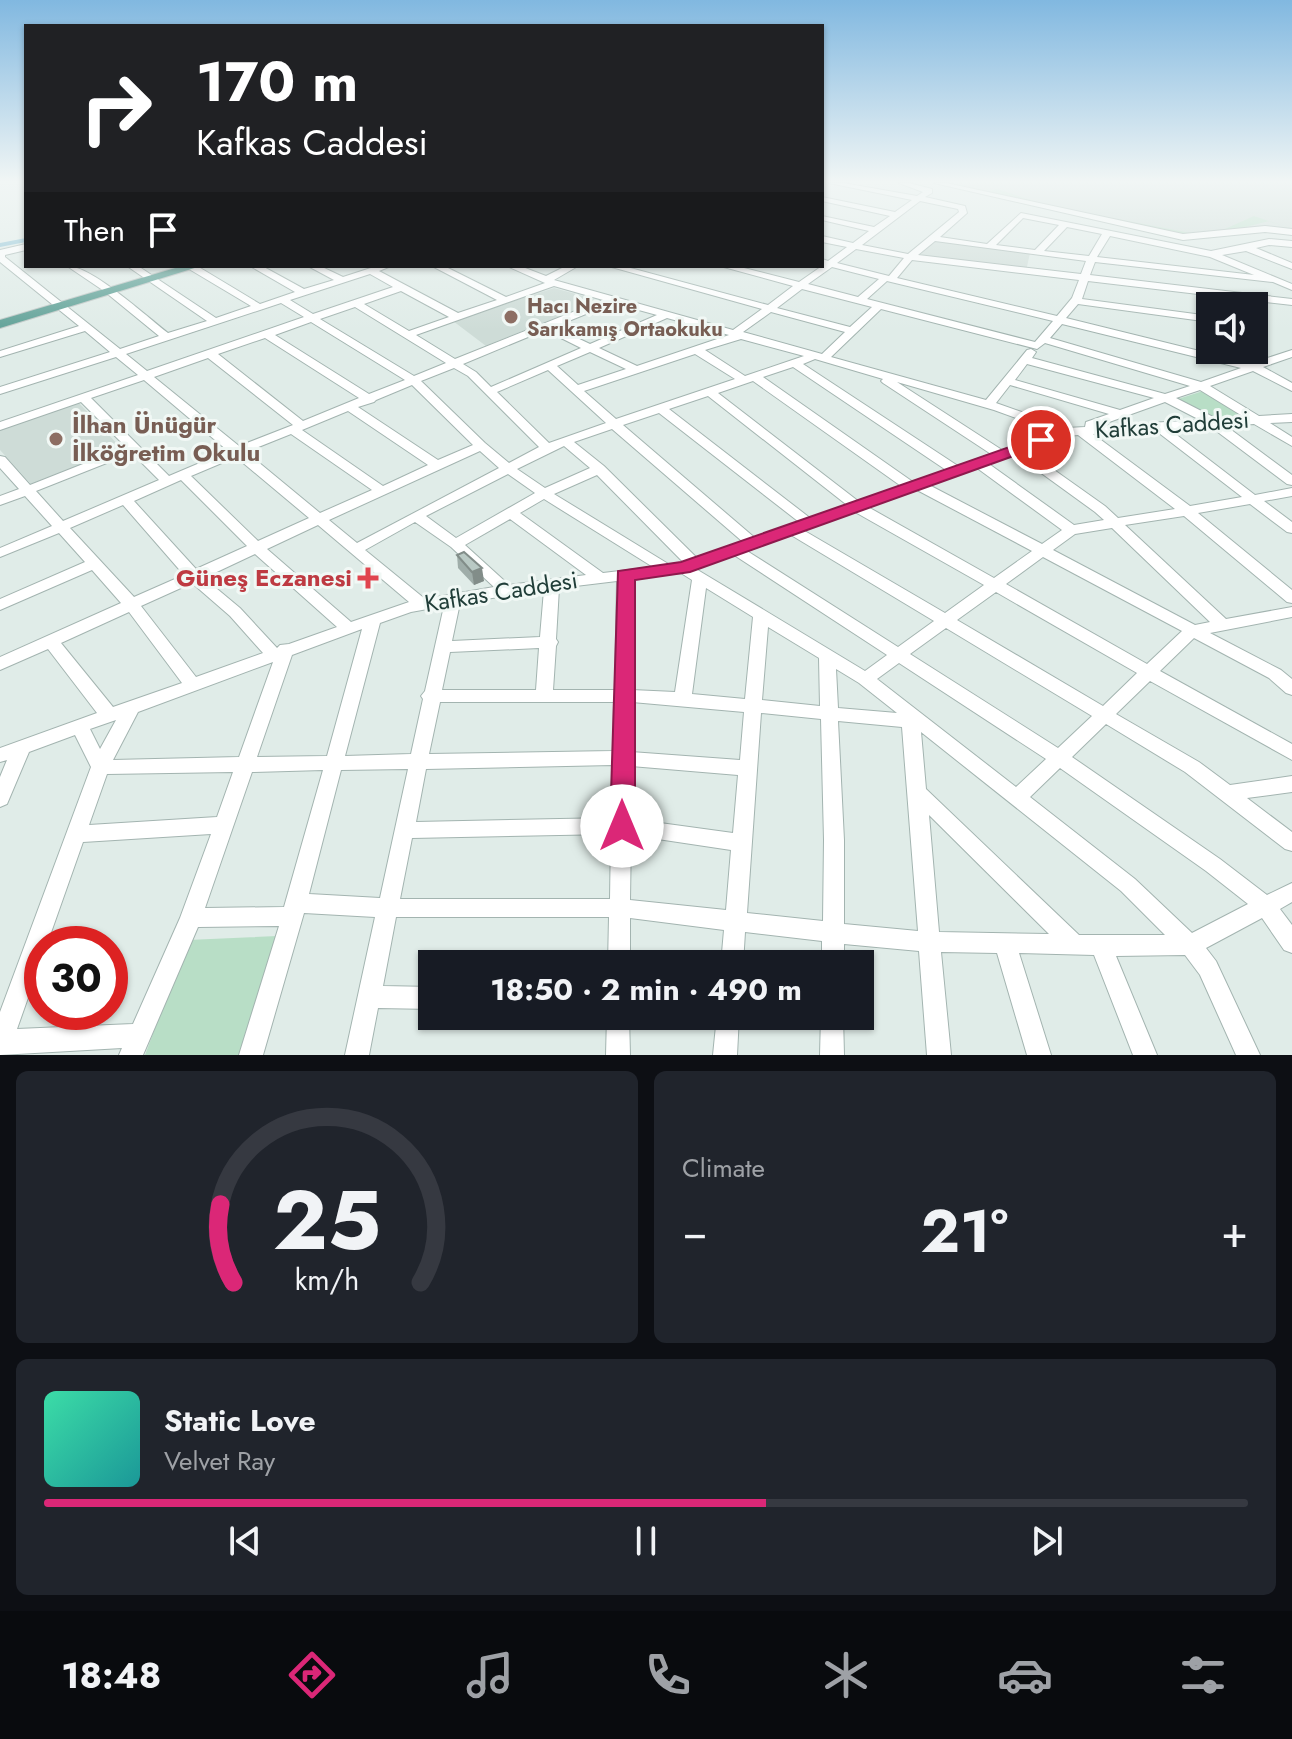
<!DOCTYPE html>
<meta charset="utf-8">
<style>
body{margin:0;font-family:Jost,sans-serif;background:#20242c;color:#f1f3f6;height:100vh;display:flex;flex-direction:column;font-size:30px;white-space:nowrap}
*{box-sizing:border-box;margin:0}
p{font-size:26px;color:#9ea1a6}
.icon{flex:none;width:44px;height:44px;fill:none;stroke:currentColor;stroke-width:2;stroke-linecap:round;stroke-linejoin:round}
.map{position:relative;height:1055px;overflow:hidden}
.sheet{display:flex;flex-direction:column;gap:16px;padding:16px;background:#0d0f14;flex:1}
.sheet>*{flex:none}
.banner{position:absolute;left:24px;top:24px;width:800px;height:244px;border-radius:0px;box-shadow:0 2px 6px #0004;background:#202124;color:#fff;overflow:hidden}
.fabs{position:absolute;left:1196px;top:292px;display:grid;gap:16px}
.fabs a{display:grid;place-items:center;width:72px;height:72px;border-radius:0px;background:#171b24;box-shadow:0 2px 6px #0004;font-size:40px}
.speed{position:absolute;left:24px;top:926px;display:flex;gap:16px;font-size:40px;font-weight:700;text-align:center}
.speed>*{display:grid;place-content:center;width:104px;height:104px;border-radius:50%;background:#171b24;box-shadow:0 2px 6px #0004;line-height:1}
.speed .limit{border:12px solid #d22;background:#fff;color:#111}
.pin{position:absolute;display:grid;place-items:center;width:68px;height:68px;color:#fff;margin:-34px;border:4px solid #fff;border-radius:50%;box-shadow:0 2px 8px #0007}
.me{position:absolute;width:88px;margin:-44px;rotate:0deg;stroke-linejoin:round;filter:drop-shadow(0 0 6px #0008)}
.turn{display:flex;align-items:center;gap:28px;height:168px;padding:0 40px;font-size:36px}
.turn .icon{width:104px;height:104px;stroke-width:2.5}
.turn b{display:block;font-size:56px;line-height:68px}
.then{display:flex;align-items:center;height:76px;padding:0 40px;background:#0003;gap:16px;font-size:30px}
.big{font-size:60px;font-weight:700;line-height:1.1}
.sheet .tile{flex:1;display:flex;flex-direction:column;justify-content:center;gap:12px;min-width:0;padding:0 28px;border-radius:12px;background:#20242c}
.sheet .dial{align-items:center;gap:0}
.dial svg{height:208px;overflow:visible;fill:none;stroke:#363941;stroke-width:7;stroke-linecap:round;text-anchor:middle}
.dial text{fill:#f1f3f6;stroke:none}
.song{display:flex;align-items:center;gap:24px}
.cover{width:96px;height:96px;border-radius:12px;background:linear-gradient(135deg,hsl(160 70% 55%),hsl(180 70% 35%))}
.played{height:8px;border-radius:4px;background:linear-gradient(90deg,#db2777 60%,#363941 60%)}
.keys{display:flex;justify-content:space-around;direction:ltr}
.heat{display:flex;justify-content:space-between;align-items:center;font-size:44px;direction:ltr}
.sheet .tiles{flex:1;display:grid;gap:16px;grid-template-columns:1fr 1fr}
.tile:last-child{grid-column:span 2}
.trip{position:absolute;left:418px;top:950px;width:456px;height:80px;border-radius:0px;background:#171b24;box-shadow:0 2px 6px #0004;font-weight:700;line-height:80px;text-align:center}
.dock{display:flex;height:128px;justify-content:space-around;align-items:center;background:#090b0e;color:#9ea1a6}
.dock .icon{width:56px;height:56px}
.dock .current{color:#db2777}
.dock b{font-size:36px;color:#f1f3f6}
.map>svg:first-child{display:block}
.built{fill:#cedcd7}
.green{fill:#b8dec6}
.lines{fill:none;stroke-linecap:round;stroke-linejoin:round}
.canal{fill:#86bfd3;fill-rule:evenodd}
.minor-casing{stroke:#a3b4b0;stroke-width:2}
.major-casing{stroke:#c1c9c7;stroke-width:2}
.minor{fill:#fff;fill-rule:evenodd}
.major{fill:#63a399;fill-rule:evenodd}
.wall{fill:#9fada9}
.shaded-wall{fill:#828d89}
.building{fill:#b9c9c4;stroke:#828d89;stroke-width:2}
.route{fill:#db2777;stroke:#8e194d;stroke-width:2}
.education-dot{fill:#8d6e63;stroke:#f1f8f5;stroke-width:3}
.health-dot{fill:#e0444e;stroke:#f1f8f5;stroke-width:3}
.labels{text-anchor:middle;stroke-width:6;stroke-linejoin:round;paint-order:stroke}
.far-education-label{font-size:20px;font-weight:bold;fill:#785e54;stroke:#f1f8f5;text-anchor:start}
.education-label{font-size:24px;font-weight:bold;fill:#785e54;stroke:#f1f8f5;text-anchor:start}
.street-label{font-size:24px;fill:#203d38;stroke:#f1f8f5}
.health-label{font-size:24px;font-weight:bold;fill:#be3a42;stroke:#f1f8f5;text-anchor:end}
</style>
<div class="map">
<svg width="1292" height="1055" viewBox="0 0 1292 1055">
<rect width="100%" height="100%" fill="#e0ece8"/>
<!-- built -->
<path class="built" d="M949 183H1292V231L1265 226 1189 237 1028 205Z
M935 240 1030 253 1026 271 915 257Z
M554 288 594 299 592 303 486 346 453 321Z
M78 402 122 449 31 484 0 450V430Z"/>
<!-- green -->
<path class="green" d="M997 189 1046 205 1195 234 1216 233 1254 216 1292 229 1269 221 1222 233 1187 235 987 192Z
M1203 391 1244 416 1213 417 1178 399Z
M277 936 245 1055H145L188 940Z"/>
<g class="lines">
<!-- canal -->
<path class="canal" d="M26 238V242L0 247V243Z"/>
<defs>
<path id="minor" d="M829 183H843L917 196 923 192 899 183H909L932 189V193L925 197 965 206 967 213 940 237 987 244 1021 213 1211 251 1269 239 1292 241V247L1269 245 1256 248 1292 263V269L1246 251 1222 255 1292 284V290L1273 282 1095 262 1090 275 1292 299V305L1088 281 1082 299 1210 316V322L1078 304 1066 318 1244 362V350L1254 349 1255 362 1292 350V357L1263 367 1292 383V391L1253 371 1210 386 1259 416 1292 414V422L1270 423 1292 437V446L1254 424 1226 426 1292 475V485L1287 484 1211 427 1169 429 1255 495 1292 488V496L1264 501 1292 522V533L1287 532 1250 504 1198 513 1292 590V603L1287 602 1184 516 1125 525 1226 619 1292 607V617L1210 633 1281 670 1292 679V695L1286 693 1269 678 1194 638 1160 671 1292 744V760L1150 681 1116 714 1199 762 1230 785 1292 776V792L1247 798 1292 832V851L1285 849 1185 772 1106 724 1072 757 1220 859 1267 895 1292 883V902L1280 909 1292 925V953L1284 950 1262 918 1206 948 1216 961 1260 1055H1236L1200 975 1185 955 1116 956 1157 1055H1133L1094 955 1019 953 1051 1055H1027L997 953 941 952 951 1055H927L919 951 844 944V964H822V941L745 932 743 964H721L724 930 630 918V964H608L609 917H396L383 986 432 987V1009L378 1008 369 1055H345L375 917 304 913 263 1055H239L279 926 198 927 143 1055H119L122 1048 0 1055V1012L91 767 75 735 29 752 7 804 0 807V777L7 760 0 762V748L97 713 48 649 0 670V657L121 603 92 570 0 610V599L85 562 59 533 0 557V548L52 526 25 496 0 505V496L19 489 0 468V456L5 457 30 485 126 447 81 402 0 430V422L138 375 116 357 0 394V387L110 352 85 331 0 357V351L79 326 0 262V250L26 244V250L5 255V257L120 349 159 336 104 291 67 266C92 266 146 316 168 333L207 321 127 266H138L216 318 251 306 189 269 188 266H197L260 304 295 292 250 266H262L304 289 334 280 308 266H320L343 277 377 266H391L379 271 458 313 497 300 432 266H444L506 297 545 283 507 266H520L546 276 566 266H578L554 280 733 330 762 309 608 266H623L768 305 793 286 720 266H736L799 282 822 266V259L828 261 847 247 822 242V236L853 243 869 231 822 220V216L874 227 890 216 822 201V197L895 212 912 200ZM920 201 958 209 959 212 908 254 862 245ZM1023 218 1059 225 1035 250 996 245ZM1067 227 1102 234 1089 256 1044 251ZM1110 236 1210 257 1254 275 1097 257ZM935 241 1086 261 1081 274 918 255ZM856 249 904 258 889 276 837 263ZM912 260 1079 280 1072 298 1057 316 897 278ZM832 267 879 279 858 297 808 284ZM370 274 393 287 313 314 290 300ZM887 281 891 282 1053 321 1035 342 867 299ZM554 286 603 300 455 359 416 335ZM802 289 872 307 850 327 777 308ZM401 291 449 317 409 331 364 304ZM281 303 304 317 147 371 126 354ZM613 303 657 315 590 344 554 327ZM355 307 446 363 414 376 320 319ZM881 309 1037 349 1045 343 1190 386 1165 394 1032 358 1036 352 1031 349 1027 350 986 400 831 357ZM771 312 845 332 822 354 743 332ZM667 318 729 335 637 366 599 348ZM311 322 405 380 369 394 275 335ZM1062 324 1241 368 1201 382 1050 338ZM545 330 581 348 491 387 476 372 463 364ZM265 338 359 398 303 421 218 354ZM741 339 804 356 745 376 705 350ZM590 352 626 369 578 385 557 366ZM695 354 735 379 616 419 584 391ZM208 358 293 425 239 446 154 377ZM815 359 883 379 881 381 883 383 991 454 958 466 803 364ZM1027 364 1154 398 1120 410 1015 380ZM793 367 946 470 913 482 763 377ZM454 368 468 376 539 447 509 463 485 443 421 381ZM548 370 606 423 549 443 497 392ZM144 380 228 451 169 476 91 398ZM753 381 901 486 858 501 718 393ZM897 382 994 410 1054 432 1002 450ZM412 385 473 445 438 460 358 407 374 402 376 400ZM1010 385 1109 414 1086 422 1085 427 1067 428 996 403ZM1200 390 1244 417 1217 419 1176 398ZM708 396 847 505 810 518 669 409ZM1165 402 1200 420 1098 426ZM348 411 428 465 383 486 302 430ZM659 413 799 522 755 538 623 425ZM612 429 743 542 697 558 604 466 574 442ZM1155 430 1242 497 1190 506 1093 434ZM291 434 372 490 320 513 246 452ZM1078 435 1175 509 1118 518 1105 506 1026 450 1068 436ZM564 446 590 468 545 488 517 469ZM480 451 499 468 357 543 329 520ZM132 453 159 480 63 521 36 491ZM1015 454 1095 512 1104 520 1074 525 989 464ZM236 457 309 518 258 541 191 476ZM977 468 1062 530 1042 544 929 485ZM508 474 535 493 456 538 426 516ZM597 475 684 563 670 565 554 494ZM181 480 247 546 196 569 134 501ZM917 490 1032 551 994 578 868 507ZM544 499 653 567 603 573 520 513ZM123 505 184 575 134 597 70 528ZM855 512 984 585 945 613 803 530ZM510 519 586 575 509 585 465 545ZM415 522 451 547 494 587 425 599 365 550ZM318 525 409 602 351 622 267 549ZM1112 528 1210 622 1195 625 1053 550 1075 534ZM791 535 934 621 898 647 747 551ZM255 554 337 627 289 644 280 645 277 648 240 608 204 578ZM734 555 887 655 865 671 696 569ZM1043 557 1182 631 1147 664 1006 584ZM681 573 692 580 675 692 632 690V579ZM617 581 615 690H553L556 646 558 642 556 639 559 588ZM192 583 230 616 263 653 196 677 141 606ZM706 588 753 617 745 699 692 694ZM544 590 540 637 452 641 460 603ZM996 592 1137 673 1103 706 957 620ZM444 606 425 691 421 696 423 699 411 754 345 756 380 623 411 612ZM129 612 182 683 113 707 61 643ZM768 627 819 658 820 706 762 700ZM946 628 1092 716 1058 748 910 654ZM362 629 327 756 257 757 292 655ZM539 648 536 690H442L450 652ZM273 662 239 757 113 760 138 712ZM899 663 1046 759 1016 787 877 679ZM836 669 859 683 897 713 838 708ZM440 702H614L613 751 429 754ZM632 702 744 712 740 760 631 752ZM761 713 821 719 824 840 823 921 747 913ZM116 720 100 749 90 729ZM838 721 902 727 918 931 844 924V840ZM921 732 1121 891 1165 935H1079L926 789ZM613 765 612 818 416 822 426 769ZM631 766 738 775 733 833 631 819ZM1060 768 1206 871 1248 904 1192 933 1135 879 1030 797ZM408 769 380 898 309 894 341 770ZM323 770 284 907 205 908 252 772ZM233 772 217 817 89 825 107 774ZM929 815 1049 934 939 932ZM211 834 180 918 133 1024 17 1029 42 958V944H47L83 842ZM611 834 610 899H400L412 838ZM631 835 731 850 726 910 630 900Z
M934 183H946L1183 234 1265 226 1292 229V235L1265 232 1183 240Z
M607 1016H629L630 1055H606Z
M717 1016H739L737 1055H713Z
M821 1016H843L844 1055H820Z"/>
<path id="major" d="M182 266H201L0 328V320Z"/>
</defs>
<!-- minor casing -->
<use href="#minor" class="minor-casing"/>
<!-- major casing -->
<use href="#major" class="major-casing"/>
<!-- minor -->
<use href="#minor" class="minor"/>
<!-- major -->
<use href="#major" class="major"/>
</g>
<!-- wall -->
<path class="wall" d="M457 555 484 581 474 585 458 568Z"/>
<!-- shaded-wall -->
<path class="shaded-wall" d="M482 568 484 581 474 585 472 572Z"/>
<!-- building -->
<path class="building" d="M464 552 482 568 472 572 457 555Z"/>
<!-- sky -->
<linearGradient id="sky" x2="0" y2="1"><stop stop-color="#81b8e0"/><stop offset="0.55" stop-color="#f1f6f5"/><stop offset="1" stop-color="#f1f6f5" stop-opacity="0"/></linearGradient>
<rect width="1292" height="330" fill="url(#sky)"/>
<!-- route -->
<path class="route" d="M1041 436 1047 437V444L690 572 635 580V826L631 833 622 837 613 833 610 826 618 571 681 562Z"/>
<!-- markers -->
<g class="education-dot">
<circle cx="511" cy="317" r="8"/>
<circle cx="56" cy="439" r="8"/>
</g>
<path class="health-dot" d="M364 566h8v8h8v8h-8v8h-8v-8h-8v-8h8z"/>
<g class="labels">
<!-- far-education labels -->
<g class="far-education-label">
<text x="527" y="313">Hacı Nezire<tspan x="527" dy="23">Sarıkamış Ortaokuku</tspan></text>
</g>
<!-- education labels -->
<g class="education-label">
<text x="72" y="433">İlhan Ünügür<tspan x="72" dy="28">İlköğretim Okulu</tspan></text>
</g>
<!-- street labels -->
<g class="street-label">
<text transform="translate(1172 425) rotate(-4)" y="8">Kafkas Caddesi</text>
<text transform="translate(501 592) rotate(-9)" y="8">Kafkas Caddesi</text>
</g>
<!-- health labels -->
<g class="health-label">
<text x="352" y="586">Güneş Eczanesi</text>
</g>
</g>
</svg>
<div class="fabs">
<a><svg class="icon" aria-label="sound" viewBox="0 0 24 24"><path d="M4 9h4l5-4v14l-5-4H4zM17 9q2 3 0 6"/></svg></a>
</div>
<div class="speed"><div class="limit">30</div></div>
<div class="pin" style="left:1041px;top:440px;background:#d93025"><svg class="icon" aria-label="arrive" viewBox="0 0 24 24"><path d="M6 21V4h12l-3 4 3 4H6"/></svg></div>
<svg class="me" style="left:622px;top:826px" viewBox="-20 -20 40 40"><circle r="19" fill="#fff"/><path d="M0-13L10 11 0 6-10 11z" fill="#db2777"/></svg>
<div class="trip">18:50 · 2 min · 490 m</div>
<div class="banner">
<div class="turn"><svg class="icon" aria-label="right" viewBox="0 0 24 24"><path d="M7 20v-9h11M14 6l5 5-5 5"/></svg><div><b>170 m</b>Kafkas Caddesi</div></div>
<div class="then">Then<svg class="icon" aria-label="arrive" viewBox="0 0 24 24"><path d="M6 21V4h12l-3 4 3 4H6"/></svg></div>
</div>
</div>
<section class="sheet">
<div class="tiles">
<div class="tile dial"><svg viewBox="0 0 100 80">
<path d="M14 69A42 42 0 1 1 86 69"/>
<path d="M14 69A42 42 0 0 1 9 39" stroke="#db2777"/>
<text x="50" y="56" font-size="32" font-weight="700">25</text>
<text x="50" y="72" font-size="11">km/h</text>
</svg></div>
<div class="tile"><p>Climate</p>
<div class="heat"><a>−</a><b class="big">21°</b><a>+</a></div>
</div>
<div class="tile">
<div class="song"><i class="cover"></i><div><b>Static Love</b><p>Velvet Ray</p></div></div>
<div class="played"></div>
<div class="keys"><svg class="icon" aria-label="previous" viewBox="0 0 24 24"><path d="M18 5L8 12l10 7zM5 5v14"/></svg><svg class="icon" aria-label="pause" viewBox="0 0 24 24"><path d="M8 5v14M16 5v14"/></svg><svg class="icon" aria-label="next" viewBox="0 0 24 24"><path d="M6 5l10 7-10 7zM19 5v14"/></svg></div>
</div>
</div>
</section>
<nav class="dock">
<b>18:48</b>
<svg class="icon current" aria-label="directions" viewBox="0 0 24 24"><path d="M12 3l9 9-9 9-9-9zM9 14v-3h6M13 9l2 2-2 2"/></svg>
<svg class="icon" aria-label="music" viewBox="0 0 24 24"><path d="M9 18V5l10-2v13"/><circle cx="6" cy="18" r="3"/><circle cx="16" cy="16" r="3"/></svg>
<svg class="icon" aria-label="phone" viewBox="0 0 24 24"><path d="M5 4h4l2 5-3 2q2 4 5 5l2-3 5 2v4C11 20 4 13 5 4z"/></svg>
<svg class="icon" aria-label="climate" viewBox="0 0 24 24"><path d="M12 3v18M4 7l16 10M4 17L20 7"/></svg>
<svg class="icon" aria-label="car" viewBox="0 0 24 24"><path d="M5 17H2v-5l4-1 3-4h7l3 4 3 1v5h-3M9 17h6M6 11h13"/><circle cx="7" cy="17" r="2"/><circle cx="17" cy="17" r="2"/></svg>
<svg class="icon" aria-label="filters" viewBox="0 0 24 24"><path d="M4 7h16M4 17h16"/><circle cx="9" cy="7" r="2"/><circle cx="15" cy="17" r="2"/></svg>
</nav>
